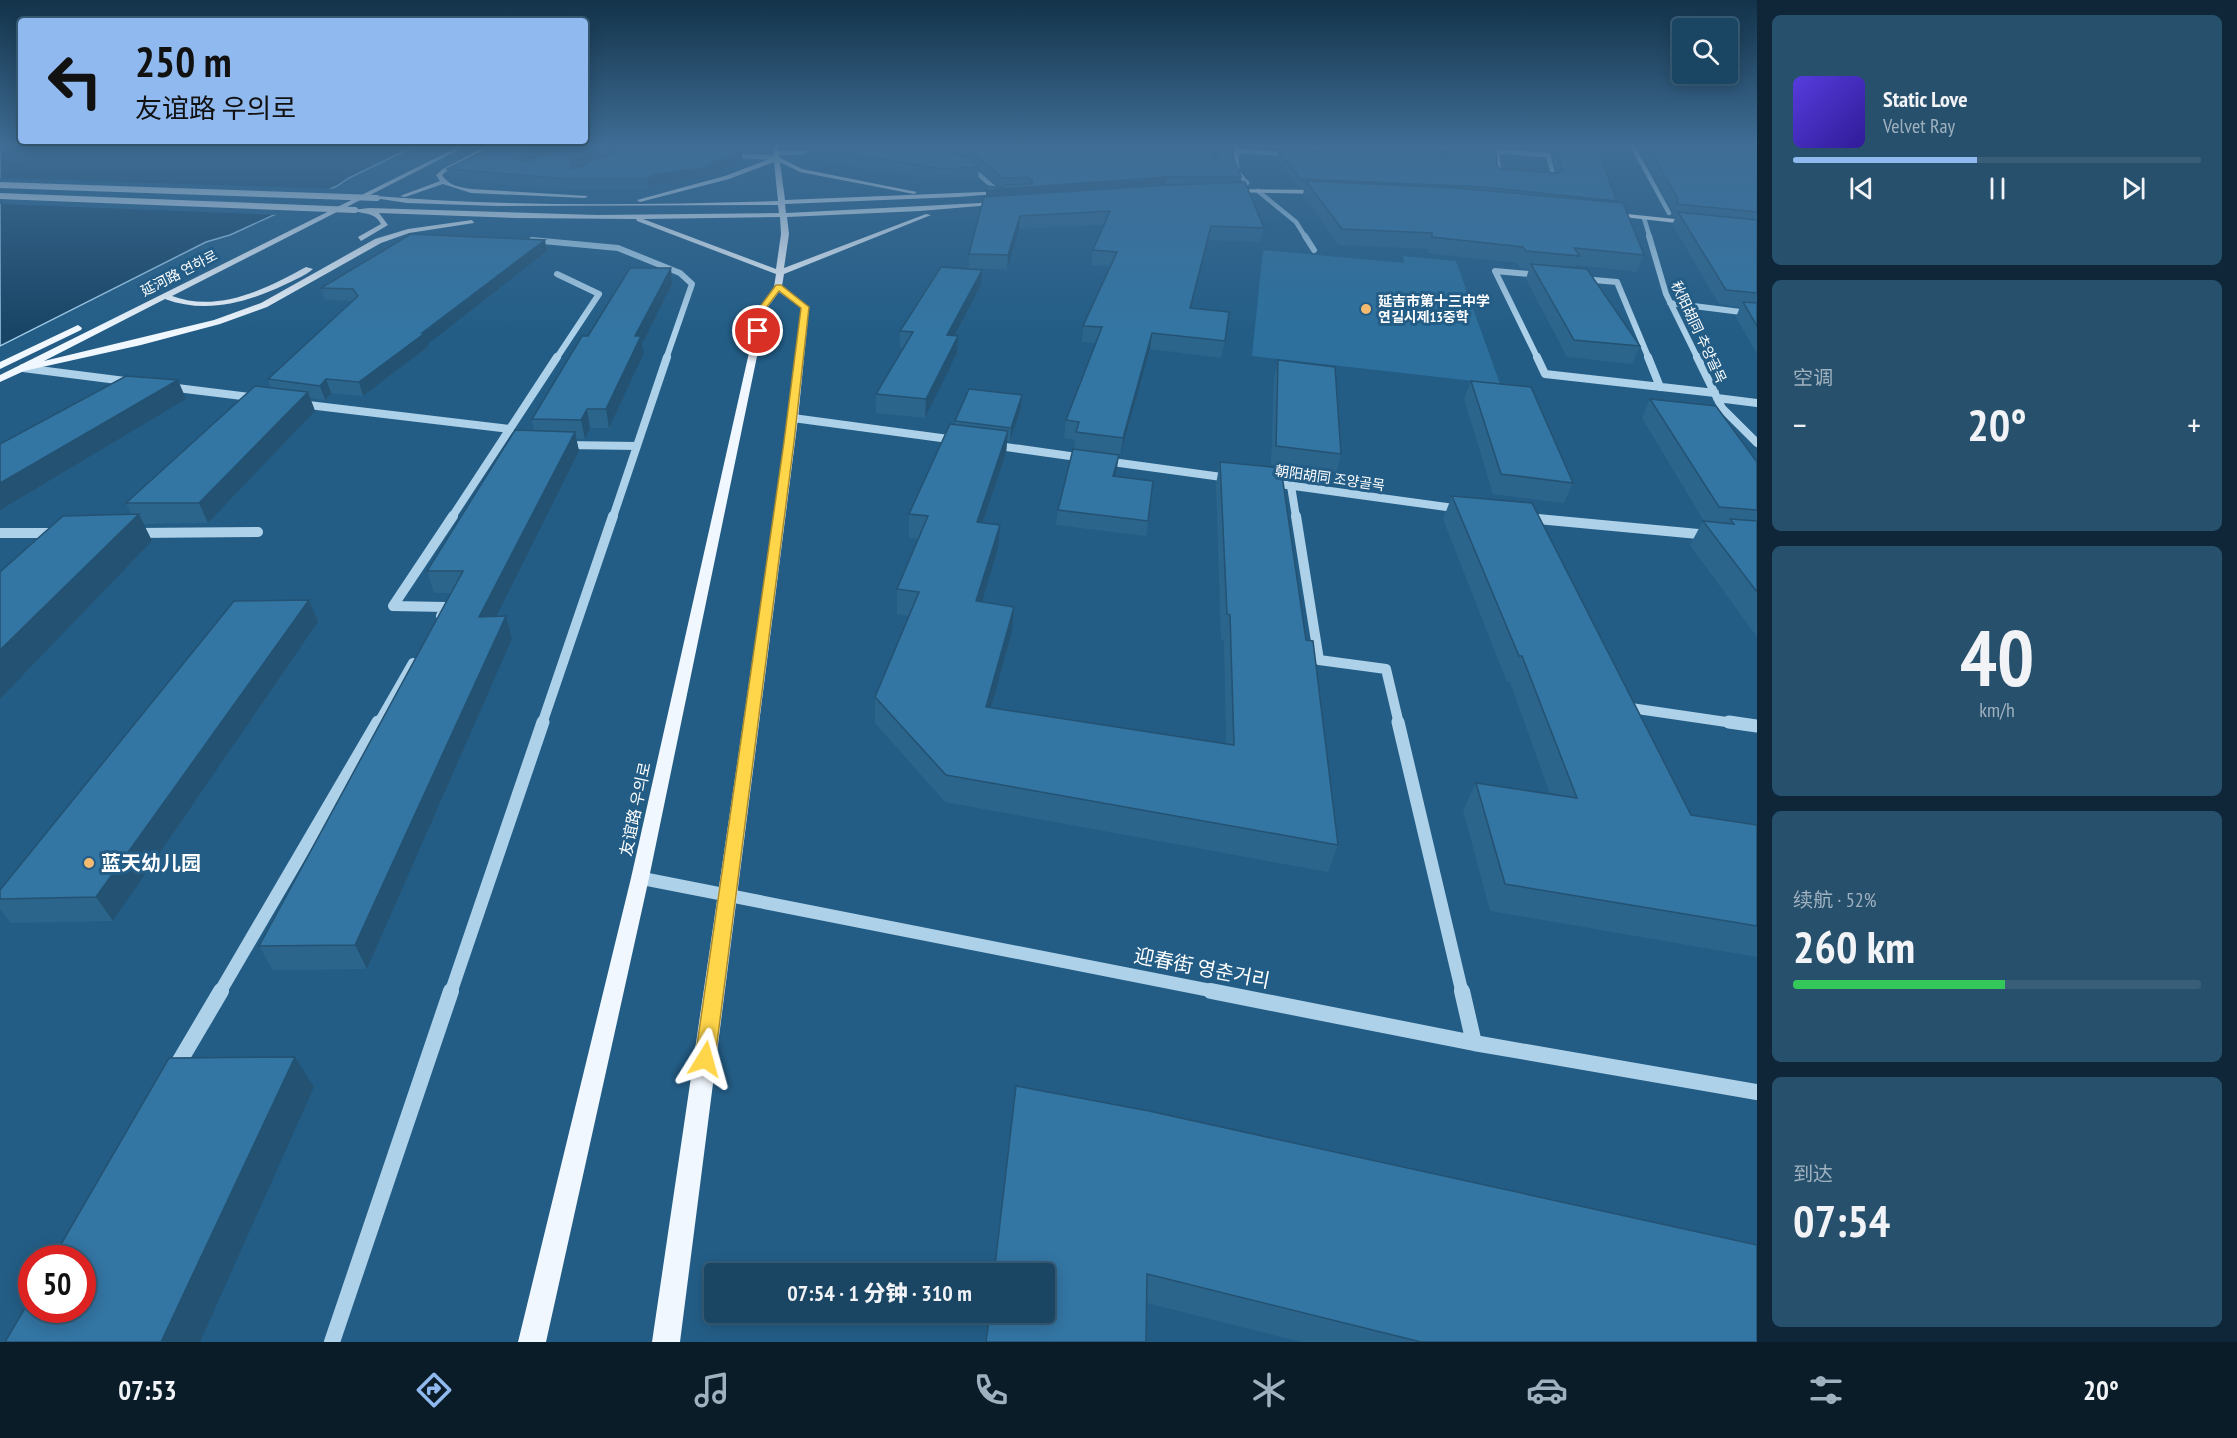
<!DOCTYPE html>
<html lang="zh">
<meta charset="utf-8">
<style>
body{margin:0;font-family:"PT Sans Narrow","Noto Sans SC","Noto Sans KR",sans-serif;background:#27506d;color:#f1f3f6;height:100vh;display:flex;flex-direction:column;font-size:22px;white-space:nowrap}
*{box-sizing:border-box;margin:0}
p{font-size:20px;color:#9fb1bf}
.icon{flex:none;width:33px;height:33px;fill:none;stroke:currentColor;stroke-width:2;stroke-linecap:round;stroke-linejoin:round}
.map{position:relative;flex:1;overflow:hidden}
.drawer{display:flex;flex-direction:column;gap:15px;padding:15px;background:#0e2637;width:480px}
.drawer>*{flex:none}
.hud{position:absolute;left:18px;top:18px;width:570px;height:126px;border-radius:6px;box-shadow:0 3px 15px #0003,0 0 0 2px #385e78;background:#90b9f0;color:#111;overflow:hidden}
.fabs{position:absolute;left:1672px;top:18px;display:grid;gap:12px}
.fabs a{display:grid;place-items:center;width:66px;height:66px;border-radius:6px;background:#1a4664;box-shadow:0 3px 15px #0003,0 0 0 2px #385e78;font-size:30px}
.speed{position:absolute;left:18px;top:1245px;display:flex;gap:12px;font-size:30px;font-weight:700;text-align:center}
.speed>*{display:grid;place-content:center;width:78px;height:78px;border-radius:50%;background:#1a4664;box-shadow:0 3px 15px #0003,0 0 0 2px #385e78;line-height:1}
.speed .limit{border:9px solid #d22;background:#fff;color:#111}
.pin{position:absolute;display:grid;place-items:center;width:51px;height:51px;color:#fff;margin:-26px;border:3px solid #fff;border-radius:50%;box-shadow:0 2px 6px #0007}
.me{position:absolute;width:66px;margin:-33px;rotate:8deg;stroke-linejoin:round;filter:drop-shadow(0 0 4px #0008)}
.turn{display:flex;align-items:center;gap:21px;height:126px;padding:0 18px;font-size:27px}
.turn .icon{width:78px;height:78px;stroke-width:2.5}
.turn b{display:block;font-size:42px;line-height:51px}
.big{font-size:45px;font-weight:800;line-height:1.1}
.drawer .tile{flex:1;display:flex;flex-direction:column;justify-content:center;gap:9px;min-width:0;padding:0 21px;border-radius:9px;background:#27506d}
.drawer .dial{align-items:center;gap:0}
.dial b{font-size:78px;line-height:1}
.song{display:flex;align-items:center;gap:18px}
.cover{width:72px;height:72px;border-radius:9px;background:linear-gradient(135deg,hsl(250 70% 55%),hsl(250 70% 35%))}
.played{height:6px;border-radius:3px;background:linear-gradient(90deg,#90b9f0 45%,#385e78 45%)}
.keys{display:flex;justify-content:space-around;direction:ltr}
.heat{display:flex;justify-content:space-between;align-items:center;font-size:33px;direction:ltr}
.charge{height:9px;border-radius:4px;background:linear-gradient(90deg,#34c759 52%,#385e78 0)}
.trip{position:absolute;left:704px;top:1263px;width:351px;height:60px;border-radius:6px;background:#1a4664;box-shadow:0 3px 15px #0003,0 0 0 2px #385e78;font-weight:800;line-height:60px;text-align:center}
.tabs{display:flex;height:96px;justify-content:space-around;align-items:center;background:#0a1c28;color:#9fb1bf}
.tabs .icon{width:42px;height:42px}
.tabs .selected{color:#90b9f0}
.tabs b{font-size:27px;color:#f1f3f6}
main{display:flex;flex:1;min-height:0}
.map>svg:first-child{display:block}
.green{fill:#2d709d}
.water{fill:#184565;stroke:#a1cdea;stroke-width:1.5}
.pier{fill:#235d86}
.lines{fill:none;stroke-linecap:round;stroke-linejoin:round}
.minor-far5{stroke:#add1e9;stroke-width:4.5}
.minor-far4{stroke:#add1e9;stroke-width:6}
.minor-far3{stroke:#add1e9;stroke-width:8}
.minor-far2{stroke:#add1e9;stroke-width:10}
.minor-far1{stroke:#add1e9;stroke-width:13}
.minor{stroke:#add1e9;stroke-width:16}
.major{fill:#f0f7fe;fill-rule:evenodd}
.major-bridge{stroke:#f0f7fe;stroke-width:6}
.wall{fill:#2c658c;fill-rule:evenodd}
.shaded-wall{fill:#245272}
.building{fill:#3375a3;stroke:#245272;stroke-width:1.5}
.route{fill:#ffd54a;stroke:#a68a30;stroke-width:1.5}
.poi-dot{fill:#f4ba70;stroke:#235d86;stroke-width:2}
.labels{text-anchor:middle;stroke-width:6;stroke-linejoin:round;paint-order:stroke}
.far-street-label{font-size:14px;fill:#fff;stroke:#235d86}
.far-poi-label{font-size:14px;font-weight:bold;fill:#fff;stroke:#235d86;text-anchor:start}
.street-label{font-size:16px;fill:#fff;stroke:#235d86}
.near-poi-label{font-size:20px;font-weight:bold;fill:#fff;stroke:#235d86;text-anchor:start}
.near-street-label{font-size:20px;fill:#fff;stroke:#235d86}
</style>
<main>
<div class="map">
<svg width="1757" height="1342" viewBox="0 0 1757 1342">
<rect width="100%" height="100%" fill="#235d86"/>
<!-- green -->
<path class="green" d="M1263 250 1404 263 1403 256 1456 261 1500 384 1252 356Z"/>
<!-- water -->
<path class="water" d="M0 144H419L349 178 337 186 230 235 206 242 0 346Z"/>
<!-- pier -->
<path class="pier" d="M0 178 339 189 282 215 0 204Z"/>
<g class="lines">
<!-- minor-far5 -->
<path class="minor-far5" d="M1097 144 1098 157H1105
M1236 144 1237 172 1247 183
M1406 144 1462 148
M1627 144 1634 149 1669 213
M1484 150 1548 155 1554 178H1547
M1237 151 1290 154
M1497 151 1499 174H1505
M776 153 820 152
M1157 154H1165V144
M730 155 777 158
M1309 155H1318L1316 144
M968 165 1001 194
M1258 191 1296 222 1306 238
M1644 218 1650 238"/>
<!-- minor-far4 -->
<path class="minor-far4" d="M1305 236 1314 250
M1649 236 1666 294 1698 359
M532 240 618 248 680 273 692 284 666 359
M1582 279 1617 282 1649 359
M1670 303 1757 314
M556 359 599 294 557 274
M1538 359 1495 271 1540 275"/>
<!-- minor-far3 -->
<path class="minor-far3" d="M1537 357 1545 374 1715 393
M1648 357 1660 387
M1697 357 1722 408 1757 443
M23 368 133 382
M169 387 258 398
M1717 398 1757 403
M300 404 510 429
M793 418 956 440
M564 445 637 446
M992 445 1084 458
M1105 461 1229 478
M1272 483 1461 509
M1291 486 1296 517
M452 517 557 357
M613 517 667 357"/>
<!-- minor-far2 -->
<path class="minor-far2" d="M1296 516 1319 660 1386 669 1399 724
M1527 518 1709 535
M0 533H57
M135 533 258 532
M441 616 446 607 393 606 453 516
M1624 707 1740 724
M378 724 413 663
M542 724 613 516"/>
<!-- minor-far1 -->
<path class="minor-far1" d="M1398 722 1462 992
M1729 722 1757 726
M640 878 1218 992
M220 992 378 722
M451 992 543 722"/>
<!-- minor -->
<path class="minor" d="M1211 991 1474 1043 1757 1092
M1462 991 1474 1043
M175 1069 221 991
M332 1342 451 991"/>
<!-- major -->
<path class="major" d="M464 144H470L172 296C218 313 266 289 306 267L313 269C305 276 294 280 284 285 246 303 205 314 165 299L44 361 214 320 261 303 375 239 408 229 472 220 474 223 409 233 381 243 267 307 220 324 141 345 24 371 0 382V375Z
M491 144H497L447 171 442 175C449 186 459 187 471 189L588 196 585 198 471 193 443 184 405 197 400 196 440 181 436 175 443 169Z
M773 144H778L779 157 802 169 917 192 914 194 800 172 780 162 785 200 1006 191 1009 193 958 197 785 204 786 213 1000 202 1003 204 920 211 787 217 789 234 784 268 926 214 931 215 784 274 782 286 809 307 798 418 680 1342H652L788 418 801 308 779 292 767 308 649 878 546 1342H518L631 878 759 308 774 287 776 274 637 221 636 219 516 218 379 213 388 225 361 241 358 237 381 224C374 211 363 215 352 210L369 208 597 215 779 213 778 205 497 206 407 203 374 198 377 196C510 207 645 205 778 201L774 162 729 179 640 202 637 200 725 176 774 157ZM780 217 781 234 776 269 643 219Z
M1228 189 1324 190 1327 192 1324 194 1226 192Z
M1608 212 1694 221 1697 223 1694 225 1606 215Z
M78 325 82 328 81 330 0 369V362Z"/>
<!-- major-bridge -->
<path class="major-bridge" d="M0 185 377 198
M0 196 355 210"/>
</g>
<!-- wall -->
<path class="wall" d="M615 144H619L620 150 637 144H773L771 151 764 150 759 152 742 151V160L704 178 653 186 649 190H569L449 179 447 169Z
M780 144H921L918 147 926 148V144H1094L1095 148 1099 152H1102L1101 144H1162L1161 149H1167L1169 147V144H1212L1213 161 1241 177 1240 182 1264 228 1261 242 1208 240 1191 308 1225 341 1221 358 1150 349 1120 456H1118L1114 477 1148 521 1146 536 1056 525 1058 510 1074 449 1075 440 1064 438 1066 420 1096 343 1082 342 1083 326 1111 266 1091 265 1093 250 1104 225 1019 229 1007 270 969 268V254L986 197V190L1000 187 979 169 978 180 943 181 844 165 842 163 807 157 806 148H781Z
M1267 144H1314L1313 150 1270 148Z
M1320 144H1440L1439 155 1443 160 1446 158 1449 144H1442H1595L1617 201 1616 203 1644 255 1637 272 1576 265V268L1640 346 1632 364 1567 357 1526 279 1529 269 1520 268 1517 263 1427 253 1428 249 1338 245 1303 195 1304 188H1298L1277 157 1278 149 1322 151ZM1496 147 1549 151 1552 154 1557 173 1500 169 1497 166Z
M1633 144H1757V354L1736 317 1740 307 1719 304 1672 224 1676 217 1672 216 1673 211 1638 147Z
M547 251 428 344 429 346 363 396 331 393 325 400 310 398 315 411 208 523 143 524 152 541 0 699V572L132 515 126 503 271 388 268 379 352 301 325 300 321 288Z
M671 268 672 284 642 344 644 353 609 428H590L585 439H576L579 451 496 616H506L512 639 367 969 273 970 259 946 451 593H434L427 571 534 431 532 419 588 336Z
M982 270 981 285 955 336 957 353 925 418 876 413V394L903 349 900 348V331Z
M1278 360 1341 454 1336 474 1271 465 1274 378Z
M1471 381 1573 483 1564 503 1493 494 1464 399Z
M1022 395 1021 408 1010 441H1007L1006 453 983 522 998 548 982 602 1014 607 1012 632 991 708 1226 744 1224 640 1221 639 1216 484 1220 462 1306 640 1338 845 1328 872 945 802 875 723V697L909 616 897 614V589L919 539 909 538V514L955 424V421Z
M1650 399 1757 462V637L1690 545 1703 521H1704L1642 418Z
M1452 496 1691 815 1757 825V957L1490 911 1463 810 1476 783 1550 794 1510 682H1507L1443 519Z
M309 600 318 622 113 921 11 923 0 909V890Z
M1016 1086 1757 1342H1302L1147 1303 1146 1342H985L989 1312H1044V1274H993Z"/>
<!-- shaded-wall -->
<path class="shaded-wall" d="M551 144H574L521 167 519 157Z
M615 144H619L620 151 574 171 570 165 572 161Z
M759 144H764V150L759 152Z
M742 150V160L704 178 653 186 649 190 648 179 651 175Z
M1166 177 1165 188 986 201V190Z
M1020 216 1019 229 1007 270 1008 255Z
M1211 226 1208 240 1187 324 1190 308Z
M545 240 547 251 428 344 429 346 363 396 359 382Z
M671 268 672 284 642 344 644 353 609 428 606 409 635 336Z
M982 270 981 285 946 352 947 335Z
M1152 333 1150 349 1120 456 1123 438Z
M958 336 957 353 925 418 926 399Z
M326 379 331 393 325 400 320 386Z
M178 380 186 399 0 510V483Z
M308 392 315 411 208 523 199 503Z
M1022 395 1021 408 1010 441 1011 428Z
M587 409 590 428 585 439 581 420Z
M1008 431 1006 453 975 545 977 522Z
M575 432 579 451 485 639 479 617Z
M1119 455 1117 468 1111 490 1113 476Z
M139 514 152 541 0 699V650Z
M1000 525 998 548 975 626 976 601Z
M309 600 318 622 113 921 96 897Z
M1014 607 1012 632 984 733 986 707Z
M506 616 512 639 367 969 355 945Z
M295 1057 314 1087 200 1342H161Z"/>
<!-- building -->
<path class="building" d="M498 144H551L519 157 520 161 525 162 572 144H615L572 161 570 165 573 169 637 144 742 150 703 168 651 175 648 179H567L447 169Z
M913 144 916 147 966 157 979 167 943 169 844 153 842 151 806 145Z
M934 144H1094L1095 148 1099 152 1167 149 1171 145V144H1212L1213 161 1226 144H1228L1241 177H1166L986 190 987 186 1003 188 1006 185 1031 184 1033 181 1028 177 1003 178 970 151Z
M1324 144H1440L1439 155 1443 160 1448 157 1449 144 1496 147 1497 166 1500 169 1557 173 1562 171 1555 145 1553 144H1595L1617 201 1482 187 1300 179 1278 149 1322 151 1324 146Z
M1646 144H1743L1757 145V212L1677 204 1678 199Z
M1306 181 1457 188 1623 203 1644 255 1574 248 1580 256 1526 251 1523 247 1432 237V233L1342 229Z
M1245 182 1264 228 1211 226 1190 308 1229 312 1225 341 1152 333 1123 438 1076 432 1079 422 1066 420 1102 327 1083 326 1117 252 1093 250 1110 211 1020 216 1008 255 969 254 984 197 1151 186Z
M1678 212 1757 220V293L1726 290Z
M411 234 545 240 422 333H425L359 382 326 379 320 386 268 379 358 296 353 289 321 288Z
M1531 264 1587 269 1640 346 1574 340Z
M941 267 982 270 947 335 958 336 926 399 876 394 913 332 900 331Z
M630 268H671L635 336H641L606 409H587L581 420 532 419 582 336H588Z
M1743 302 1757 303V326Z
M1278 360 1335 367 1341 454 1276 446Z
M126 376 178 380 0 483V444Z
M1471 381 1531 387 1573 483 1501 474Z
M255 386 308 392 199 503H126Z
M969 389 1022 395 1011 428 955 421Z
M1650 399 1716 406 1757 462V510L1719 507Z
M950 424 1008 431 977 522 1000 525 976 601 1014 607 986 707 1234 745 1230 615 1227 614 1220 462 1281 468 1306 640 1313 641 1338 845 946 775 875 697 919 592 897 589 928 516 909 514Z
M515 430 575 432 479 617 506 616 355 945 259 946 463 571H427Z
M1073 449 1119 455 1113 476 1153 481 1148 521 1058 510Z
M1452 496 1532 503 1691 815 1757 825V926L1505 884 1476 783 1577 798 1522 656H1519Z
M139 514 0 650V572L63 516Z
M1730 519 1757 521V592L1703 521 1734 524Z
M309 600 96 897 0 899V890L234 601Z
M295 1057 161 1342H5L32 1296V1310H82V1258H53L169 1058Z
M1016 1086 1149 1111 1757 1245V1342H1421L1147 1274 1146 1342H986L990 1312H1044V1274H994Z"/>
<!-- sky -->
<linearGradient id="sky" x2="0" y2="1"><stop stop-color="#13334a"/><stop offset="0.44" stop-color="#3f6d95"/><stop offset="1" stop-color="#3f6d95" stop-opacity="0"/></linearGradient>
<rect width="1757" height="331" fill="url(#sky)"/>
<!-- route -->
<path class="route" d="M776 285H781L809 307 794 442 715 1059 713 1065 705 1068 698 1065 695 1059 784 442 801 308 779 291 766 308 762 331 755 332 759 308Z"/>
<!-- markers -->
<g class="poi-dot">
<circle cx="1366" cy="309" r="6"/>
<circle cx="89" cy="863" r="6"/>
</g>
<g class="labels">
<!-- far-street labels -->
<g class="far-street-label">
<text transform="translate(179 273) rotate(-27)" y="5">延河路 연하로</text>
<text transform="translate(1699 332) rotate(65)" y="5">秋阳胡同 추양골목</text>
<text transform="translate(1330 478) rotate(8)" y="5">朝阳胡同 조양골목</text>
</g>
<!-- far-poi labels -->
<g class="far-poi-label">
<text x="1378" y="306">延吉市第十三中学<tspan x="1378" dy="16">연길시제13중학</tspan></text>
</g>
<!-- street labels -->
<g class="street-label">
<text transform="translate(635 809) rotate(-78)" y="6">友谊路 우의로</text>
</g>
<!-- near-poi labels -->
<g class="near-poi-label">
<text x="101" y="870">蓝天幼儿园</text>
</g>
<!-- near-street labels -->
<g class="near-street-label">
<text transform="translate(1202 968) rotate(11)" y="7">迎春街 영춘거리</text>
</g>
</g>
</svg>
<div class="fabs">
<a><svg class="icon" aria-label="search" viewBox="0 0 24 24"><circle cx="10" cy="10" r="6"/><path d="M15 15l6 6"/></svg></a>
</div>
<div class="speed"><div class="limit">50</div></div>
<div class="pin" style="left:758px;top:331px;background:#d93025"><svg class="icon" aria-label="arrive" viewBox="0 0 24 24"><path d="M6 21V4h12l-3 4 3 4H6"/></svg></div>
<svg class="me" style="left:705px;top:1059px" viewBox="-20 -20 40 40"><path d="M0-17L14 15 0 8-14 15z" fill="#ffd54a" stroke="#fff" stroke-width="4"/></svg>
<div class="trip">07:54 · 1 分钟 · 310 m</div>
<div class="hud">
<div class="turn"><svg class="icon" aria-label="left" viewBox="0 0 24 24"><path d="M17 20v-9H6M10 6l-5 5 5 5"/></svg><div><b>250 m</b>友谊路 우의로</div></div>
</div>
</div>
<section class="drawer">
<div class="tile">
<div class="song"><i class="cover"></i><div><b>Static Love</b><p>Velvet Ray</p></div></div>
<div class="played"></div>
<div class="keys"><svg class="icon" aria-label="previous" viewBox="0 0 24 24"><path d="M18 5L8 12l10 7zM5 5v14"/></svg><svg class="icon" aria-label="pause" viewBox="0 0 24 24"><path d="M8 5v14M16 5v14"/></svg><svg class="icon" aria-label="next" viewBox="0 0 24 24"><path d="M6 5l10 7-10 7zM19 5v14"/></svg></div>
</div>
<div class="tile"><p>空调</p>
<div class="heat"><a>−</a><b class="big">20°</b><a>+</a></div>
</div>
<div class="tile dial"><b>40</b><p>km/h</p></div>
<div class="tile"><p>续航 · 52%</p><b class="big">260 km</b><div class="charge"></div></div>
<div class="tile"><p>到达</p><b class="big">07:54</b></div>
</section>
</main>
<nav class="tabs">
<b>07:53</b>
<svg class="icon selected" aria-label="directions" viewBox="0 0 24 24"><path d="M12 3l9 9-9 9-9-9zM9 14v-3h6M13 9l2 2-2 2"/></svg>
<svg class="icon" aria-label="music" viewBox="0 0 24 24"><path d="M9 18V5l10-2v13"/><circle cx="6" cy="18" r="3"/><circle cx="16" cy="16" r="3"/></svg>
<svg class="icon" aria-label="phone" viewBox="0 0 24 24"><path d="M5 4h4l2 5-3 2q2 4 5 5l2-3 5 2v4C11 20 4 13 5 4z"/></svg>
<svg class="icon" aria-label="climate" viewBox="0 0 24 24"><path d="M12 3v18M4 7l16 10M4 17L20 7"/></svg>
<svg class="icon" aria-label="car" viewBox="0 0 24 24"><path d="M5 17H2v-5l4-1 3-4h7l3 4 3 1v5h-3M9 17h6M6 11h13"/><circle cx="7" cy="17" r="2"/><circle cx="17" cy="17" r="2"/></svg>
<svg class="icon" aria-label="filters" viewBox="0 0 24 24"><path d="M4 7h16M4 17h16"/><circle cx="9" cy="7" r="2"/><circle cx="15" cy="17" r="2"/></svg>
<b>20°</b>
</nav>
